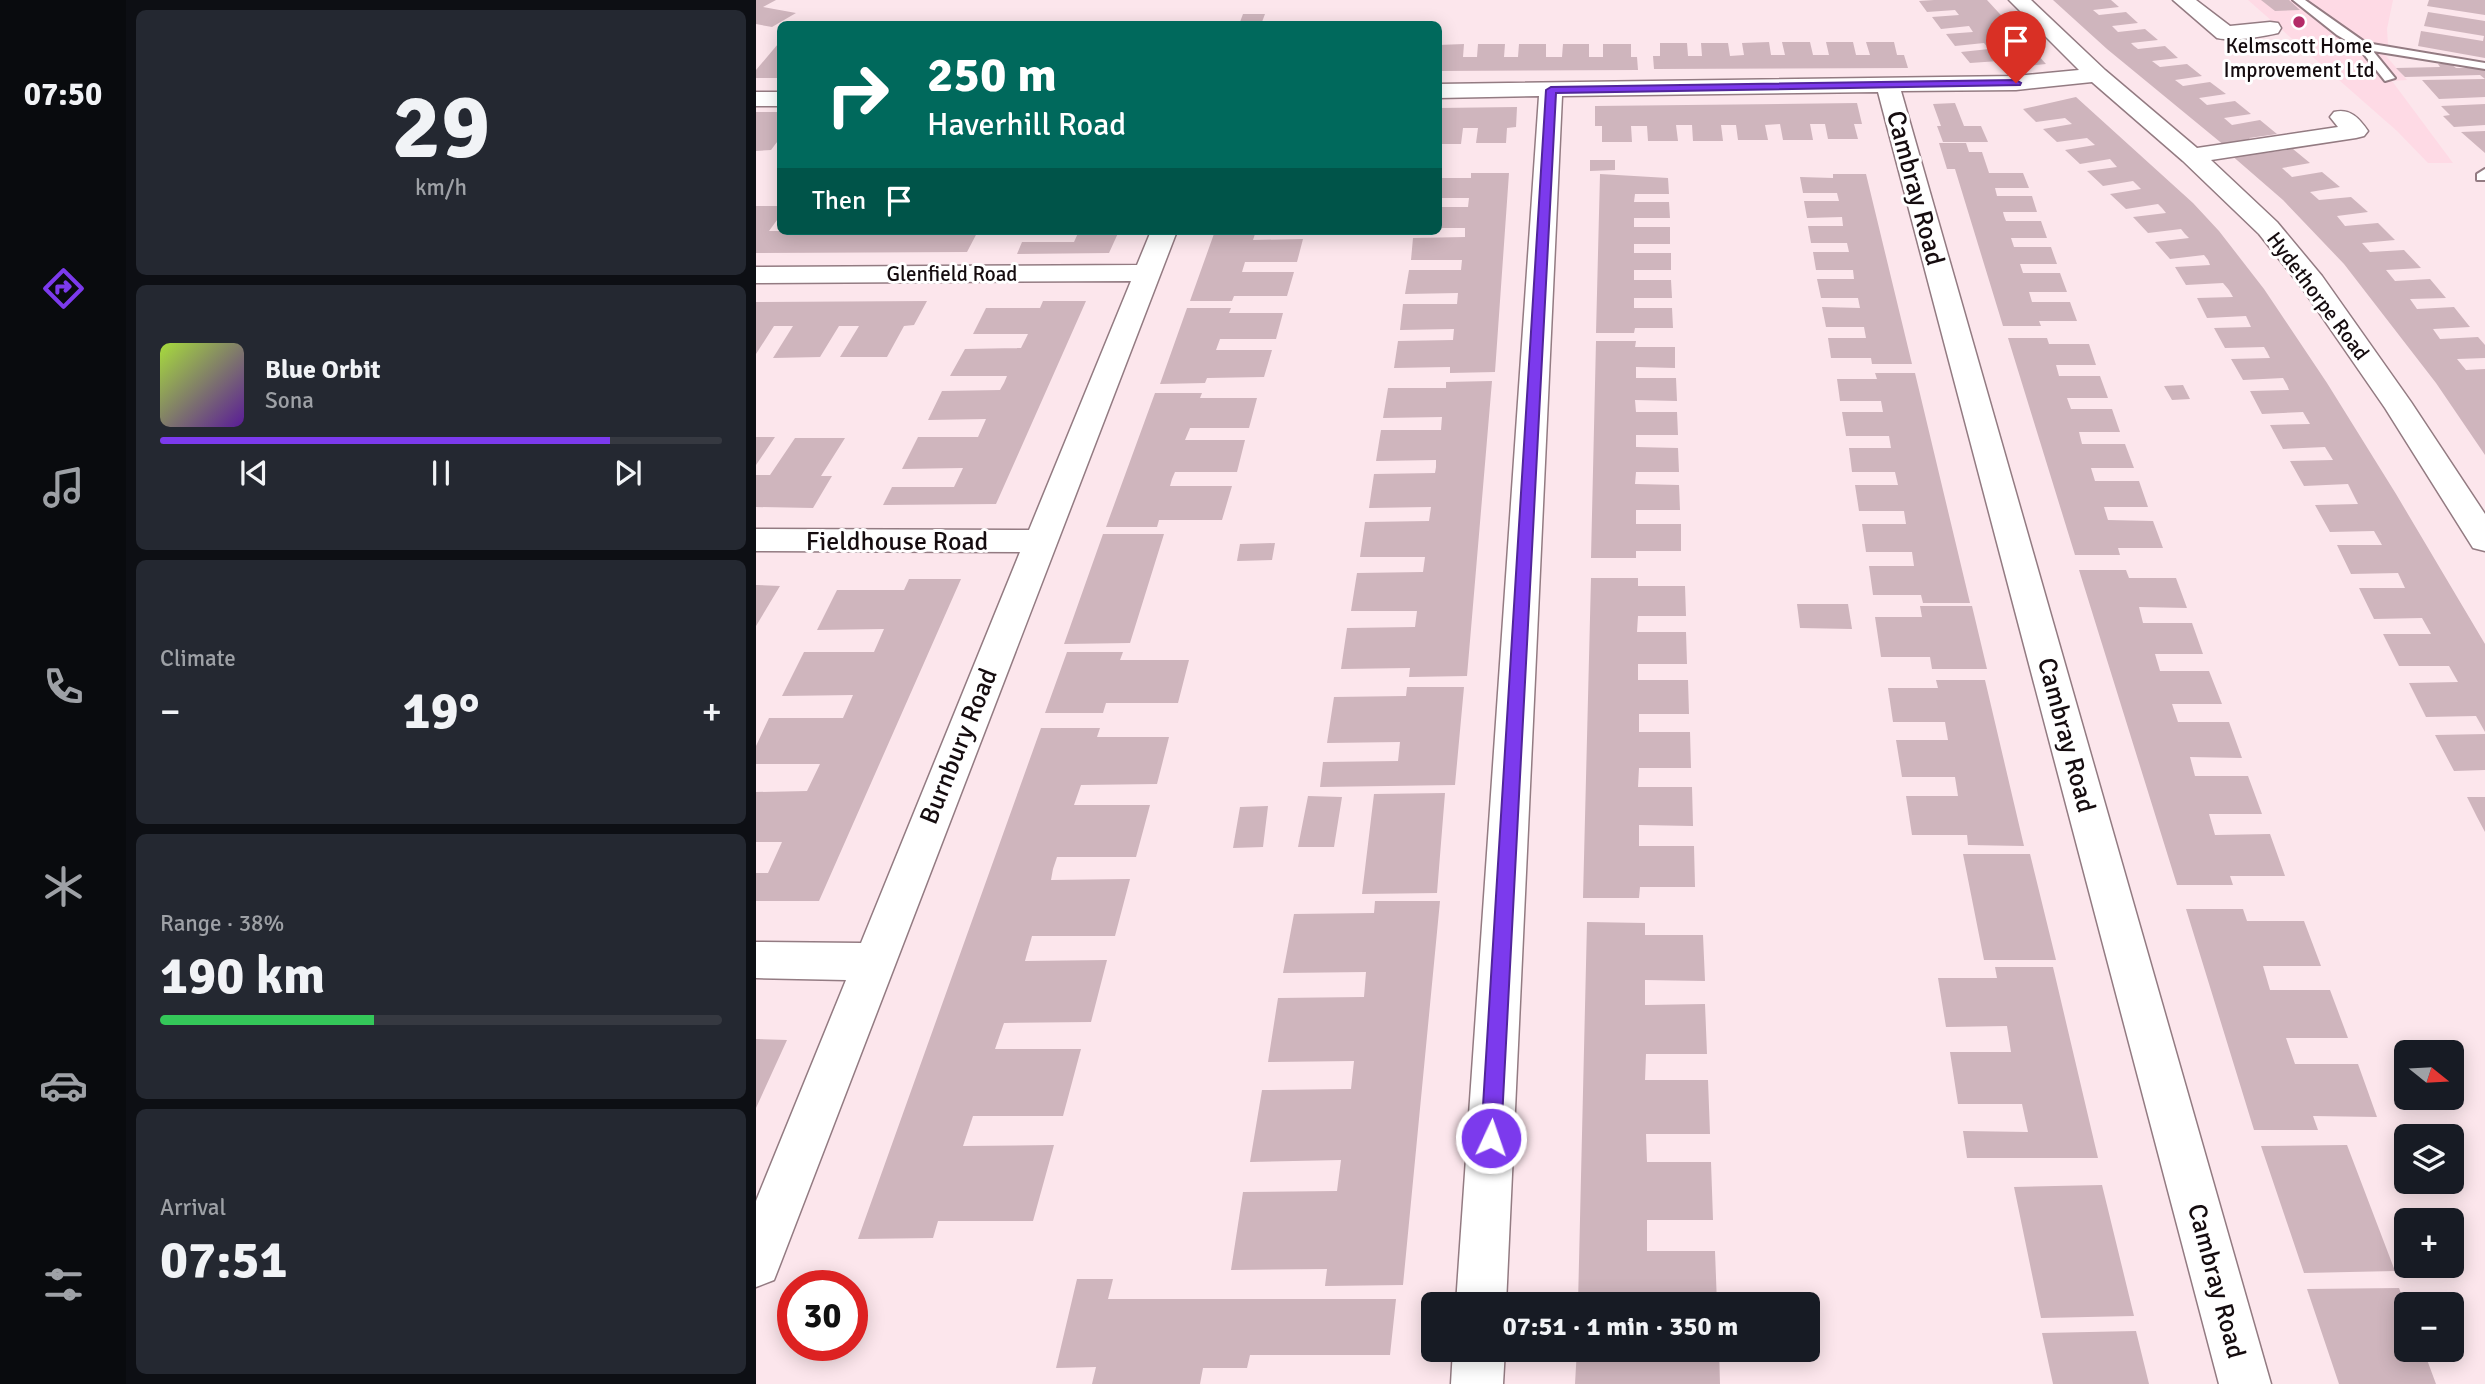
<!DOCTYPE html>
<meta charset="utf-8">
<style>
body{margin:0;font-family:Signika,sans-serif;background:#242831;color:#f1f3f6;height:100vh;display:flex;flex-direction:column;font-size:26px;white-space:nowrap}
*{box-sizing:border-box;margin:0}
p{font-size:23px;color:#9ea1a6}
.icon{flex:none;width:38px;height:38px;fill:none;stroke:currentColor;stroke-width:2;stroke-linecap:round;stroke-linejoin:round}
.map{position:relative;flex:1;overflow:hidden}
.drawer{display:flex;flex-direction:column;gap:10px;padding:10px;background:#0d0f14;width:630px}
.drawer>*{flex:none}
.banner{position:absolute;left:21px;top:21px;width:665px;height:214px;border-radius:10px;box-shadow:0 4px 18px #0003;background:#00695c;color:#fff;overflow:hidden}
.needle{width:46px;rotate:108deg}
.buttons{position:absolute;left:1638px;top:1040px;display:grid;gap:14px}
.buttons a{display:grid;place-items:center;width:70px;height:70px;border-radius:10px;background:#171b24;box-shadow:0 4px 18px #0003;font-size:35px}
.speed{position:absolute;left:21px;top:1270px;display:flex;gap:14px;font-size:35px;font-weight:700;text-align:center}
.speed>*{display:grid;place-content:center;width:91px;height:91px;border-radius:50%;background:#171b24;box-shadow:0 4px 18px #0003;line-height:1}
.speed .limit{border:10px solid #d22;background:#fff;color:#111}
.pin{position:absolute;display:grid;place-items:center;width:60px;height:60px;color:#fff;margin:-72px -30px;border-radius:50% 50% 50% 0;rotate:-45deg;box-shadow:0 0 7px #0007}
.pin .icon{rotate:45deg}
.me{position:absolute;width:77px;margin:-38px;rotate:3deg;stroke-linejoin:round;filter:drop-shadow(0 0 5px #0008)}
.turn{display:flex;align-items:center;gap:24px;height:147px;padding:0 35px;font-size:32px}
.turn .icon{width:91px;height:91px;stroke-width:2.5}
.turn b{display:block;font-size:49px;line-height:60px}
.then{display:flex;align-items:center;height:66px;padding:0 35px;background:#0003;gap:14px;font-size:26px}
.big{font-size:52px;font-weight:800;line-height:1.1}
.drawer .card{flex:1;display:flex;flex-direction:column;justify-content:center;gap:10px;min-width:0;padding:0 24px;border-radius:10px;background:#242831}
.drawer .dial{align-items:center;gap:0}
.dial b{font-size:91px;line-height:1}
.song{display:flex;align-items:center;gap:21px}
.cover{width:84px;height:84px;border-radius:10px;background:linear-gradient(135deg,hsl(80 70% 55%),hsl(270 70% 35%))}
.played{height:7px;border-radius:4px;background:linear-gradient(90deg,#7c3aed 80%,#363941 80%)}
.keys{display:flex;justify-content:space-around;direction:ltr}
.heat{display:flex;justify-content:space-between;align-items:center;font-size:38px;direction:ltr}
.charge{height:10px;border-radius:5px;background:linear-gradient(90deg,#34c759 38%,#363941 0)}
.trip{position:absolute;left:665px;top:1292px;width:399px;height:70px;border-radius:10px;background:#171b24;box-shadow:0 4px 18px #0003;font-weight:800;line-height:70px;text-align:center}
main{display:flex;flex:1;min-height:0}
.menu{display:flex;flex-direction:column;width:126px;justify-content:space-around;align-items:center;background:#090b0e;color:#9ea1a6}
.menu .icon{width:49px;height:49px}
.menu .current{color:#7c3aed}
.menu b{font-size:32px;color:#f1f3f6}
.map>svg:first-child{display:block}
.built{fill:#fedae5}
.building{fill:#cfb5bd}
.lines{fill:none;stroke-linecap:round;stroke-linejoin:round}
.lane-casing{stroke:#937b82;stroke-width:4}
.street-casing{stroke:#937b82;stroke-width:3}
.lane{fill:#fff;fill-rule:evenodd}
.street{fill:#fff;fill-rule:evenodd}
.route{fill:#7c3aed;stroke:#51269a;stroke-width:2}
.poi-dot{fill:#b42b68;stroke:#fff;stroke-width:2.5}
.labels{text-anchor:middle;stroke-width:6;stroke-linejoin:round;paint-order:stroke}
.far-poi-label{font-size:21px;fill:#150c0f;stroke:#fff}
.far-street-label{font-size:21px;fill:#150c0f;stroke:#fff}
.street-label{font-size:26px;fill:#150c0f;stroke:#fff}
</style>
<main>
<nav class="menu">
<b>07:50</b>
<svg class="icon current" aria-label="directions" viewBox="0 0 24 24"><path d="M12 3l9 9-9 9-9-9zM9 14v-3h6M13 9l2 2-2 2"/></svg>
<svg class="icon" aria-label="music" viewBox="0 0 24 24"><path d="M9 18V5l10-2v13"/><circle cx="6" cy="18" r="3"/><circle cx="16" cy="16" r="3"/></svg>
<svg class="icon" aria-label="phone" viewBox="0 0 24 24"><path d="M5 4h4l2 5-3 2q2 4 5 5l2-3 5 2v4C11 20 4 13 5 4z"/></svg>
<svg class="icon" aria-label="climate" viewBox="0 0 24 24"><path d="M12 3v18M4 7l16 10M4 17L20 7"/></svg>
<svg class="icon" aria-label="car" viewBox="0 0 24 24"><path d="M5 17H2v-5l4-1 3-4h7l3 4 3 1v5h-3M9 17h6M6 11h13"/><circle cx="7" cy="17" r="2"/><circle cx="17" cy="17" r="2"/></svg>
<svg class="icon" aria-label="filters" viewBox="0 0 24 24"><path d="M4 7h16M4 17h16"/><circle cx="9" cy="7" r="2"/><circle cx="15" cy="17" r="2"/></svg>
</nav>
<section class="drawer">
<div class="card dial"><b>29</b><p>km/h</p></div>
<div class="card">
<div class="song"><i class="cover"></i><div><b>Blue Orbit</b><p>Sona</p></div></div>
<div class="played"></div>
<div class="keys"><svg class="icon" aria-label="previous" viewBox="0 0 24 24"><path d="M18 5L8 12l10 7zM5 5v14"/></svg><svg class="icon" aria-label="pause" viewBox="0 0 24 24"><path d="M8 5v14M16 5v14"/></svg><svg class="icon" aria-label="next" viewBox="0 0 24 24"><path d="M6 5l10 7-10 7zM19 5v14"/></svg></div>
</div>
<div class="card"><p>Climate</p>
<div class="heat"><a>−</a><b class="big">19°</b><a>+</a></div>
</div>
<div class="card"><p>Range · 38%</p><b class="big">190 km</b><div class="charge"></div></div>
<div class="card"><p>Arrival</p><b class="big">07:51</b></div>
</section>
<div class="map">
<svg width="1729" height="1384" viewBox="0 0 1729 1384">
<rect width="100%" height="100%" fill="#fce6ec"/>
<!-- built -->
<path class="built" d="M1492 0H1637L1631 29 1632 45 1623 48 1651 80 1636 81 1697 163H1672L1641 131Z"/>
<!-- building -->
<path class="building" d="M0 0H20L7 7 40 13 16 27 0 24Z
M1178 0H1231L1290 64 1250 68 1243 61 1214 63 1205 52 1233 49 1228 43 1199 46 1190 34 1217 32 1213 26 1185 29 1176 17 1203 15 1199 10 1171 12 1163 1Z
M1297 0H1355L1363 7 1337 10 1343 15 1370 12 1382 23 1356 26 1362 32 1389 29 1402 40 1375 43 1378 46 1382 49 1409 46 1422 58 1396 61 1404 67 1431 64 1446 76 1419 80 1427 86 1454 82 1470 94 1443 98 1451 105 1479 101 1495 114 1468 118 1476 125 1504 120 1521 134 1493 138 1497 142 1469 146 1351 49Z
M1505 0H1533L1544 10 1519 11Z
M1673 0H1729V15L1671 6Z
M1672 12 1729 21V58L1662 46 1665 31 1727 41 1728 36 1668 26Z
M487 14H509L506 22H484Z
M1013 42 1015 55H1029L1026 42H1054L1057 55H1073L1070 42H1097L1100 55H1114L1110 42H1138L1141 55H1148L1152 68 898 69 897 56H904V43H931L932 56H946L945 43H972L974 56 988 55 986 43Z
M22 44H24V78H0V70Z
M708 44 707 57H721L722 44H749L748 57H762L763 44H790V57H806L807 44H833V57H847V44H875V57H881L882 70 682 71V45Z
M1682 64H1695L1700 68H1729V79L1724 75 1649 77 1640 68 1684 67Z
M1729 79V97L1683 99 1666 80Z
M1320 97 1437 203 1463 231 1508 289 1571 383 1640 494 1729 644V732L1720 716 1670 717 1653 683 1702 682 1693 666H1643L1627 634H1675L1666 618 1618 619 1603 588H1649L1642 573 1595 574 1581 545H1626L1618 531 1574 532 1559 505 1602 504 1592 484 1548 486 1534 461 1577 460 1569 447 1527 449 1514 425 1554 424 1547 412 1506 414 1494 391 1533 390 1531 385 1527 378 1487 380 1475 359 1514 358 1511 352 1508 347 1469 348 1458 328 1495 327 1490 316 1451 318 1441 298 1477 297 1473 290 1467 283 1430 285 1419 267 1454 265 1452 260 1448 255 1414 259 1399 242 1433 238 1429 234 1425 229 1392 233 1377 217 1410 213 1406 208 1402 204 1370 209 1354 194 1385 189 1377 181 1347 186 1331 171 1361 167 1354 159 1324 164 1309 150 1339 145 1331 138 1301 142 1287 129 1316 124 1309 118 1280 122 1267 109Z
M1101 103 1106 124H1098L1102 139H1072L1069 124H1054L1057 140H1027L1024 124 1009 125 1012 140H982L980 125H965L967 141H937L936 125H920L922 141H892L891 126H875L876 142H846V126H839V106Z
M1199 103 1208 126H1225L1232 142H1187L1181 126H1185L1177 104Z
M1729 104V125L1698 127 1687 116 1694 115 1685 106Z
M761 107 760 127 751 128 750 143H720L722 128H707L705 144H682V108Z
M0 112H24V138L15 150 0 151Z
M1729 131V153L1705 132Z
M1183 143H1210L1213 152H1226L1233 173H1267L1273 188H1239L1241 196H1276L1281 212H1247L1248 216 1250 221H1285L1291 238H1255L1258 247H1295L1301 264H1264L1267 273H1304L1311 292H1273L1276 302H1314L1321 321H1283L1285 326H1247L1199 169H1191Z
M1503 149 1508 153 1537 149 1554 163 1526 168 1536 177 1566 172 1584 187 1554 192 1563 200 1595 197 1612 212 1581 216 1589 226 1622 223 1639 240 1606 243 1614 252 1648 250 1665 268 1630 270 1639 281 1674 279 1690 298 1654 299 1661 309 1698 307 1714 327 1677 329 1684 339 1722 337 1729 345V358L1701 359 1710 370 1729 369V455L1680 383 1588 264 1527 200 1474 154Z
M834 160H859V170L834 171Z
M715 173H753L739 372 694 373V367L638 368 642 341 697 340 698 329 644 330 647 304H701L702 293 649 294 653 270H705L706 260H655L657 238 709 237V228H682V207H712L713 198H682V178H715Z
M844 174 912 178 913 194H879L878 202H913L914 218H878V227H914V244H878V253H915V270H878V280H915L916 298H878V308H916L917 328H879L878 333H840Z
M1077 174H1110L1156 364H1116L1115 358H1075L1072 338H1110L1108 327H1070L1066 307 1104 308 1102 298H1065L1061 279H1098L1097 270H1060L1057 252H1093L1091 243H1055L1052 226H1087L1086 217 1051 218 1048 201H1083L1081 193H1047L1044 177 1077 178Z
M0 206H24V216L13 231H222L211 252 0 253Z
M323 231H363L353 253 261 254 266 242H318Z
M459 231H500L497 240 547 239 541 262H489L486 272H538L531 296H478L476 301H434Z
M171 301 158 325 148 326 131 357H84L103 326H83L64 357 17 358 37 326H18L0 354V302Z
M287 301H330L240 504 127 505 136 487H198L207 468 146 469 162 437H222L230 419 172 420 186 391 244 390 248 383 251 376H194L209 349 265 348 272 334H217L230 308H284Z
M431 308H475L473 313H527L520 339H464L460 350H516L508 377 451 378 449 383 404 384Z
M1252 338H1291L1293 344H1333L1340 365H1300L1303 376H1344L1352 398H1311L1315 409H1356L1364 432H1323L1326 444H1369L1378 468H1335L1339 481H1383L1392 507H1348L1352 520 1397 521 1407 548H1362L1364 555H1319Z
M840 341H880L879 347H919V368L880 367V378H920L921 401 879 400 880 412H921L922 435H880V447L922 448 923 472H880L879 484 923 485 924 510H880V524H925V551H880V558H835Z
M1119 373H1159L1214 603H1167L1165 595H1117L1113 566H1158L1156 552H1110L1106 524H1150L1148 511H1103L1099 485H1142L1139 472H1096L1093 448H1135L1133 436H1090L1086 412H1127L1125 401H1084L1081 379H1121Z
M736 381 711 676 653 677 654 668 585 669 591 628 659 627 661 611H595L601 573 667 572 669 557H604L609 522 673 521 675 507 613 508 618 474 679 473 680 467V460L620 461 625 430H685L686 417 627 418 632 388H690V382Z
M1427 385 1434 399 1416 400 1408 386Z
M399 393H446L444 398H501L493 428H434L429 440H489L481 472H419L416 479 414 486H476L466 520H403L401 527H350Z
M0 437H19L0 465Z
M39 438H89L65 476H76L57 508 0 507V475H14Z
M347 534H408L374 643 308 644Z
M519 543 516 560 481 561 484 544Z
M1323 570H1370L1373 578H1420L1431 608 1383 607 1387 623H1436L1447 654H1399L1404 671H1453L1466 704H1416L1422 722H1473L1486 758 1434 757 1439 776H1492L1506 814H1453L1459 835 1514 834 1529 876H1474L1477 885H1421Z
M835 578H882V586H929L930 616H882L881 632H930L931 664H882V680H932L933 714H883V732H934L935 768H883L882 787H936L937 826 883 825V846H938L939 887H884L883 898H827Z
M153 579H205L63 901H0V873H12L26 842H0V792L51 791 64 764H0V746L13 718H87L97 695 26 696 48 652H118L128 629 61 630 81 590H148Z
M0 585 24 586 0 626Z
M1041 604H1092L1096 629 1044 628Z
M1164 606H1216L1231 669H1176L1174 657H1125L1119 617H1166Z
M311 652H367L364 660H433L422 703H350L347 713H289Z
M1180 680H1229L1268 846 1212 845 1211 835H1156L1150 796H1202L1199 777H1146L1140 740H1192L1189 722H1137L1132 688H1182Z
M651 687H708L699 785 564 787 567 762 642 761 644 742 571 743 578 697 650 696Z
M285 728H344L341 737H413L401 784 325 785 318 805H394L380 857H301L297 869 295 880 374 879 359 936H276L269 961 351 960 335 1022 248 1023 239 1049H325L307 1116H217L207 1146 298 1145 277 1221H182L177 1238 102 1239Z
M1729 734V770L1698 771 1679 735Z
M689 793 681 893 606 894 618 794Z
M552 796 586 797 578 847H542Z
M1711 797H1729V832L1721 817Z
M512 806 507 847 477 848 484 807Z
M1207 854H1274L1300 960H1228Z
M619 901H684L647 1285 569 1286 571 1269 475 1270 487 1192 581 1191 585 1160 494 1162 506 1090 595 1089 598 1061 512 1062 522 998 608 997 610 972 527 973 538 914 618 913Z
M1430 909H1487L1491 921H1548L1565 966H1507L1514 990H1574L1592 1038H1530L1539 1064H1602L1621 1117 1557 1116 1562 1130H1498Z
M831 922 889 923V935H947L949 981 889 980V1005L949 1004 951 1054H890L889 1080H952L954 1134H890L891 1162H955L957 1220H891V1251H959L961 1304H822Z
M1239 967H1297L1342 1158H1211L1207 1131 1272 1132 1266 1104H1202L1194 1052H1255L1251 1026 1190 1027 1182 978H1241Z
M0 1039 31 1040 0 1108Z
M1591 1145 1639 1271 1548 1273 1505 1146Z
M1346 1185 1378 1316 1285 1318 1258 1187Z
M321 1279H357L352 1299H640L634 1355H494L491 1368H447L444 1384H336L340 1367 300 1368Z
M1643 1288 1650 1307V1349H1667L1680 1384H1583L1551 1289Z
M1380 1331 1393 1384H1297L1286 1333Z
M821 1349H963L964 1384H819Z"/>
<g class="lines">
<defs>
<path id="lane" d="M1537 0H1549L1610 43 1729 63V69L1617 51 1639 78 1629 81 1603 48 1581 35Z
M1729 169V180H1721V174Z"/>
<path id="street" d="M1253 0H1275L1349 70 1441 148 1582 127 1574 117 1578 112C1594 108 1603 118 1612 131L1608 136 1600 138 1455 160 1521 222 1566 276 1655 402 1729 514V551L1717 548 1629 408 1546 288 1503 234 1427 161 1336 82 1260 90 1145 91 1515 1384H1463L1122 92 806 96 750 1304H700L783 96 682 98V84L1260 76 1323 70Z
M1417 0H1440L1474 26 1514 22 1522 23 1525 28 1522 33C1504 37 1479 42 1461 38Z
M0 92H24V106H0Z
M395 231H421L25 1262 18 1280 0 1287V1201L90 980 0 978V942L105 943 264 552 0 551V529L273 530 375 281 0 283V267L381 265Z
M697 1349H749L747 1384H695Z"/>
</defs>
<!-- lane casing -->
<use href="#lane" class="lane-casing"/>
<!-- street casing -->
<use href="#street" class="street-casing"/>
<!-- lane -->
<use href="#lane" class="lane"/>
<!-- street -->
<use href="#street" class="street"/>
</g>
<!-- route -->
<path class="route" d="M1260 80 1265 83 1264 85 800 93 745 1138 742 1145 735 1148 728 1145 725 1138 790 90 795 87Z"/>
<!-- markers -->
<circle class="poi-dot" cx="1543" cy="22" r="7"/>
<g class="labels">
<!-- far-poi labels -->
<g class="far-poi-label">
<text x="1543" y="53">Kelmscott Home<tspan x="1543" dy="24">Improvement Ltd</tspan></text>
</g>
<!-- far-street labels -->
<g class="far-street-label">
<text x="196" y="281">Glenfield Road</text>
<text transform="translate(1562 296) rotate(53)" y="7">Hydethorpe Road</text>
</g>
<!-- street labels -->
<g class="street-label">
<text transform="translate(1160 188) rotate(75)" y="9">Cambray Road</text>
<text x="141" y="550">Fieldhouse Road</text>
<text transform="translate(1311 735) rotate(75)" y="9">Cambray Road</text>
<text transform="translate(202 746) rotate(-68)" y="9">Burnbury Road</text>
<text transform="translate(1461 1281) rotate(75)" y="9">Cambray Road</text>
</g>
</g>
</svg>
<div class="buttons">
<a><svg class="needle" viewBox="-14 -14 28 28"><path d="M0-13l5 13h-10z" fill="#e53935"/><path d="M0 13l5-13h-10z" fill="#9ea1a6"/></svg></a>
<a><svg class="icon" aria-label="layers" viewBox="0 0 24 24"><path d="M12 4l9 5-9 5-9-5zM3 14l9 5 9-5"/></svg></a>
<a>+</a>
<a>−</a>
</div>
<div class="speed"><div class="limit">30</div></div>
<div class="pin" style="left:1260px;top:83px;background:#d93025"><svg class="icon" aria-label="arrive" viewBox="0 0 24 24"><path d="M6 21V4h12l-3 4 3 4H6"/></svg></div>
<svg class="me" style="left:735px;top:1138px" viewBox="-20 -20 40 40"><circle r="17" fill="#7c3aed" stroke="#fff" stroke-width="3"/><path d="M0-11L8 9 0 5-8 9z" fill="#fff"/></svg>
<div class="trip">07:51 · 1 min · 350 m</div>
<div class="banner">
<div class="turn"><svg class="icon" aria-label="right" viewBox="0 0 24 24"><path d="M7 20v-9h11M14 6l5 5-5 5"/></svg><div><b>250 m</b>Haverhill Road</div></div>
<div class="then">Then<svg class="icon" aria-label="arrive" viewBox="0 0 24 24"><path d="M6 21V4h12l-3 4 3 4H6"/></svg></div>
</div>
</div>
</main>
